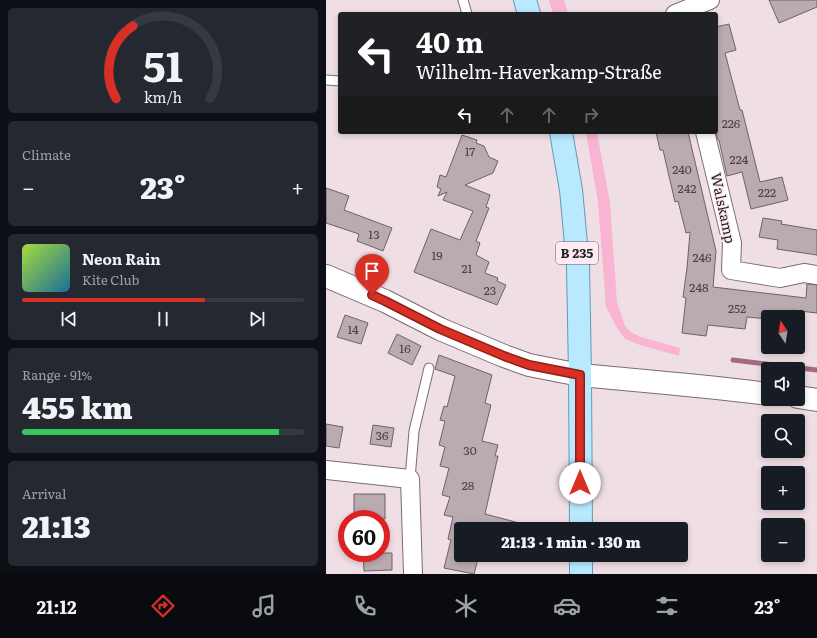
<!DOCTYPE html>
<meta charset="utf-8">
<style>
body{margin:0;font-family:Literata,serif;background:#242831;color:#f1f3f6;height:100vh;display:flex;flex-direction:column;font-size:15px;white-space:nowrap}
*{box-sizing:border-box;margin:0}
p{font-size:13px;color:#9ea1a6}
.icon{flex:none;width:22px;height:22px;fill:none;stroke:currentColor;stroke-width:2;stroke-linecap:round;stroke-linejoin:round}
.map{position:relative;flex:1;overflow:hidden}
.sheet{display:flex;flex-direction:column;gap:8px;padding:8px;background:#0d0f14;width:326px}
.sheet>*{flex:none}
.guide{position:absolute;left:12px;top:12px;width:380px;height:122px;border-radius:4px;box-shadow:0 2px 6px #0003;background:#202124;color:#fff;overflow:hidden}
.needle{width:26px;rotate:348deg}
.buttons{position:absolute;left:435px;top:310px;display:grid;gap:8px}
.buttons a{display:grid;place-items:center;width:44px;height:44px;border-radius:4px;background:#171b24;box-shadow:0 2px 6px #0003;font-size:20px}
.speed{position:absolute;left:12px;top:510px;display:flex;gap:8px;font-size:20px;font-weight:700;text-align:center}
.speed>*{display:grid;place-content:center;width:52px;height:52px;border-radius:50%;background:#171b24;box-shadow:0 2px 6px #0003;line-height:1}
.speed .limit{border:6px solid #d22;background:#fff;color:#111}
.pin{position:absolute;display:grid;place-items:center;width:34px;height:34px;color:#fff;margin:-41px -17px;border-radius:50% 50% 50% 0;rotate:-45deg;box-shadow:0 0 4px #0007}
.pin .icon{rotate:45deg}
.me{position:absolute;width:44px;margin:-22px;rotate:0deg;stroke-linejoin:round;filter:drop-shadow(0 0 3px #0008)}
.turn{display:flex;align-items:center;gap:14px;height:84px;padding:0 12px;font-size:18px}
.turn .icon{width:52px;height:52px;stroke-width:2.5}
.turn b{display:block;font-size:28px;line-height:34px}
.lanes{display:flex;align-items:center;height:38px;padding:0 12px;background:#0003;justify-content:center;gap:20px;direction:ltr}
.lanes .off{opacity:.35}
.big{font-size:30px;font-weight:800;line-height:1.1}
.sheet .card{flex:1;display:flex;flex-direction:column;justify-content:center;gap:6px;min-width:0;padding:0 14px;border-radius:6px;background:#242831}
.sheet .dial{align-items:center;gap:0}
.dial svg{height:104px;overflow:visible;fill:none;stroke:#363941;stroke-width:7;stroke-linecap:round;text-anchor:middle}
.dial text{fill:#f1f3f6;stroke:none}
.song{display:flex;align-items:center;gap:12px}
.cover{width:48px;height:48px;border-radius:6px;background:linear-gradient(135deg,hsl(80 70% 55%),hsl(200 70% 35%))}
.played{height:4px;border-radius:2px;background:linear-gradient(90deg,#d93025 65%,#363941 65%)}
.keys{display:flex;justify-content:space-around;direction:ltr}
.heat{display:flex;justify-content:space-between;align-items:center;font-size:22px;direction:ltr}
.charge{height:6px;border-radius:3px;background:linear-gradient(90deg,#34c759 91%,#363941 0)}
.trip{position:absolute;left:128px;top:522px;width:234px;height:40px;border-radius:4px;background:#171b24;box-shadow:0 2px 6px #0003;font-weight:800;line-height:40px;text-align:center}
.dock{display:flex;height:64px;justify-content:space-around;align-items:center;background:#090b0e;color:#9ea1a6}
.dock .icon{width:28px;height:28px}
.dock .active{color:#d93025}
.dock b{font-size:18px;color:#f1f3f6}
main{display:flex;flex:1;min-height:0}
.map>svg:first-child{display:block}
.green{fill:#f9b4d1}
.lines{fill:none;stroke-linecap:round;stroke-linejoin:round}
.stream{stroke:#a66984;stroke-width:5}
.building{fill:#baabb1;stroke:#6f6166}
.service-casing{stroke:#7a6c72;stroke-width:11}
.minor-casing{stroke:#7a6c72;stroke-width:20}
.tertiary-casing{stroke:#7a6c72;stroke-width:24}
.secondary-casing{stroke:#7a6c72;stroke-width:24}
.primary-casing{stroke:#6699b1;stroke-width:24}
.service{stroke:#fff;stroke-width:9}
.minor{stroke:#fff;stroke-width:18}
.tertiary{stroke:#fff;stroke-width:22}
.secondary{stroke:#fff;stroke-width:22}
.primary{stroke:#b8e9ff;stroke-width:22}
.route-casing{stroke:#8d1f18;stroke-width:10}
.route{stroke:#d93025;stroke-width:7}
.labels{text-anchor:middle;stroke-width:3;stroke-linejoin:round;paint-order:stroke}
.number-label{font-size:12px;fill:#4a4245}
.shield{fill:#fcecf2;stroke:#655c60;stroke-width:1}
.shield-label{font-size:13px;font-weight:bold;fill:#241f21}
.street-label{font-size:14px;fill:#241f21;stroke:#fcecf2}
</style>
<main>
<section class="sheet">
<div class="card dial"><svg viewBox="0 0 100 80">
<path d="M14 69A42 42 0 1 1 86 69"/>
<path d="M14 69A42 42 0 0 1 27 13" stroke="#d93025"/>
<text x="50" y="56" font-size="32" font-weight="700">51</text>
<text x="50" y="72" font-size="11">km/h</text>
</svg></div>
<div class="card"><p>Climate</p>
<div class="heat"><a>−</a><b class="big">23°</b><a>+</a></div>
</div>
<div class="card">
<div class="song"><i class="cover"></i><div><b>Neon Rain</b><p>Kite Club</p></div></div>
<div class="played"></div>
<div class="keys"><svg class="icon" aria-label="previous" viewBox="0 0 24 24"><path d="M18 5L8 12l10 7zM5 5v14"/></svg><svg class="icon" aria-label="pause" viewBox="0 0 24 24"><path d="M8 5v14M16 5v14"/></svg><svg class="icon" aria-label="next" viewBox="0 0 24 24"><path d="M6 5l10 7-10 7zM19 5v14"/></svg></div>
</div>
<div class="card"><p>Range · 91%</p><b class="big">455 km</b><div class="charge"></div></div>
<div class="card"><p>Arrival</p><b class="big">21:13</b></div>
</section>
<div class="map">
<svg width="491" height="574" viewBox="0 0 491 574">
<rect width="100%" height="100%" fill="#efdfe5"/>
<!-- green -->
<path class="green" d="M223 0H238L242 14H227Z
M260 132H271L284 203 291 302 299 326 305 332 315 337 354 348 353 356 311 344 299 339 291 328 280 307 272 202Z"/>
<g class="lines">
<!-- stream -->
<path class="stream" d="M407 360 491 370"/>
</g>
<!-- building -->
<path class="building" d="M443 0H491V7L453 23Z
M403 24 410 50 399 53 414 110H416L434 182 456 177 462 200 425 209 416 172 401 176 393 140H392L390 133V27Z
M330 132H362L390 251 387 287 480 298 481 284 491 285V313L465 310 464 317H442V319L421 317 419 329 382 325 380 336 356 333 360 298 357 297 361 268 364 232 360 233 352 201 349 202 337 150H334Z
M136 135 151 140 150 143 158 146 163 157 172 161 167 173 139 185 164 195 160 207 163 208 150 241 154 243 150 255 163 262 159 273 172 278 171 281 180 285 171 305 88 272 105 229 134 240 147 211 117 200 121 192 112 196 115 189 111 187 114 175 120 177Z
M0 188 23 196 18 210 66 228 57 251 31 241 33 234 0 223Z
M437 218 456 221 455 224 491 230V255L451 249 452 240 433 237Z
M19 315 42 323 35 344 11 337Z
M71 334 95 346 86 365 62 353Z
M113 355 166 375 159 403 165 405 156 441 172 445 169 456H172L159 514 201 525 200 529H135V555H153L148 574 118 568 125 540 122 539 127 517 118 515 124 497 116 495 123 468 114 466 119 447 113 445 119 421 114 420 118 406 121 407 129 376 109 369Z
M0 424 17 427 13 448 0 446Z
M47 425 68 428 65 447 44 444Z
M28 494H59V519H28Z
M37 553H66V570L38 571Z"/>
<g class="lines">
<defs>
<path id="service" d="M137 0 141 14
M0 80 14 81
M84 479 88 431 103 368"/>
<path id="minor" d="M349 14 384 0
M379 132 406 243 405 270 454 278 478 273 491 275
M0 470 84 479 87 574"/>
<path id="tertiary" d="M0 276 59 301 114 329 178 356 203 365 254 375"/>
<path id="secondary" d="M254 375C317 381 380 386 442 394
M472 397 491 400"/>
<path id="primary" d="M199 0 203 14
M235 132 245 190 252 265 254 375 255 529
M255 555V574"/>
</defs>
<!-- service casing -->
<use href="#service" class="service-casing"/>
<!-- minor casing -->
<use href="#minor" class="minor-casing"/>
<!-- tertiary casing -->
<use href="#tertiary" class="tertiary-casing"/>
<!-- secondary casing -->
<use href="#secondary" class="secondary-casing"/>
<!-- primary casing -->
<use href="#primary" class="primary-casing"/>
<!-- service -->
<use href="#service" class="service"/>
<!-- minor -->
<use href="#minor" class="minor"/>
<!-- tertiary -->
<use href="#tertiary" class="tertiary"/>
<!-- secondary -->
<use href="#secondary" class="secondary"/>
<!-- primary -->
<use href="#primary" class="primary"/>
</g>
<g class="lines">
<defs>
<path id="route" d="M46 295 59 301 114 329 178 356 203 365 254 375V483"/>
</defs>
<!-- route casing -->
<use href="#route" class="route-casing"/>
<!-- route -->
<use href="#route" class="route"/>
</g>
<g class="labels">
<!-- number labels -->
<g class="number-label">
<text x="405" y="128">226</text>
<text x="144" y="156">17</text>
<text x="413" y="164">224</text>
<text x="356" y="174">240</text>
<text x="361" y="193">242</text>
<text x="441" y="197">222</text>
<text x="48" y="239">13</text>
<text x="111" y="260">19</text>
<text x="376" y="262">246</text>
<text x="141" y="273">21</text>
<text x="373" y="292">248</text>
<text x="164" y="295">23</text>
<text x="411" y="313">252</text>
<text x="27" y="334">14</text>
<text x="79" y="353">16</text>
<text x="56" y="440">36</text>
<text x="144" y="455">30</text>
<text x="142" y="490">28</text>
</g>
<!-- shield labels -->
<rect class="shield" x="230" y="242" width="42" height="22" rx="3"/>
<g class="shield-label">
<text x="251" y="258">B 235</text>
</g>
<!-- street labels -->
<g class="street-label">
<text transform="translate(397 208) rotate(78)" y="5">Walskamp</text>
</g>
</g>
</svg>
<div class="buttons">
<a><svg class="needle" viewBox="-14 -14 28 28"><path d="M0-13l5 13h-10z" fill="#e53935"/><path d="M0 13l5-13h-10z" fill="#9ea1a6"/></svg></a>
<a><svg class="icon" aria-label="sound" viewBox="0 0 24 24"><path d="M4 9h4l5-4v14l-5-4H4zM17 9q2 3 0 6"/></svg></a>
<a><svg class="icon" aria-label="search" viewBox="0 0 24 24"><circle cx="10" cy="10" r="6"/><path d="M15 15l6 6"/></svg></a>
<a>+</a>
<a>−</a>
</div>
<div class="speed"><div class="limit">60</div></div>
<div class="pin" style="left:46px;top:295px;background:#d93025"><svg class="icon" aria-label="arrive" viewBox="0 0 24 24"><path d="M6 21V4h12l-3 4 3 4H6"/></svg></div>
<svg class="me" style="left:254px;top:483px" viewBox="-20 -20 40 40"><circle r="19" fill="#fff"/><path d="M0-13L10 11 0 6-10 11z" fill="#d93025"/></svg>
<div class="trip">21:13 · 1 min · 130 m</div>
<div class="guide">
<div class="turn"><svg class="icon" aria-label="left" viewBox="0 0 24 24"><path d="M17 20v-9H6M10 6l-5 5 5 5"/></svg><div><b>40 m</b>Wilhelm-Haverkamp-Straße</div></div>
<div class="lanes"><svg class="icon" aria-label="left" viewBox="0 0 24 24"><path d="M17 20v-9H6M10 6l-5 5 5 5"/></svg><svg class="icon off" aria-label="ahead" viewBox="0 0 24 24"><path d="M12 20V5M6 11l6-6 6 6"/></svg><svg class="icon off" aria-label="ahead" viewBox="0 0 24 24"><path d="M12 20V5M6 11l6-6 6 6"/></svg><svg class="icon off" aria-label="right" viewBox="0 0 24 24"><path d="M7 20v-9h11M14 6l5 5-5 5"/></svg></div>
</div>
</div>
</main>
<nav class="dock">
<b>21:12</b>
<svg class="icon active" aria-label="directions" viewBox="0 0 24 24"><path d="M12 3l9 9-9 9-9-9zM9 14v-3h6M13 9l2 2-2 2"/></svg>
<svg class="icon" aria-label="music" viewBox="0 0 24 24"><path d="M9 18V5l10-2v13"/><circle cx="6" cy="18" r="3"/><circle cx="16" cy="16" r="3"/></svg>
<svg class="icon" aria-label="phone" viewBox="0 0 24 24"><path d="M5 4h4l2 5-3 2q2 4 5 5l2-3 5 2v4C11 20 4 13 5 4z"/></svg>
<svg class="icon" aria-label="climate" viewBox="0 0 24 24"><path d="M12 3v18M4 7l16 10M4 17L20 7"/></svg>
<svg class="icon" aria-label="car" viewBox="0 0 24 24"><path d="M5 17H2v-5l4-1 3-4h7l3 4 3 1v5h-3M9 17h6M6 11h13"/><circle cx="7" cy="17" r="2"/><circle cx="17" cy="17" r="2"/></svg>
<svg class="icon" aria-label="filters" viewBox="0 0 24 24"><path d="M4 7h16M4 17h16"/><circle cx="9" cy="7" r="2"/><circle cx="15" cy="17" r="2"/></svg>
<b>23°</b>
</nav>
